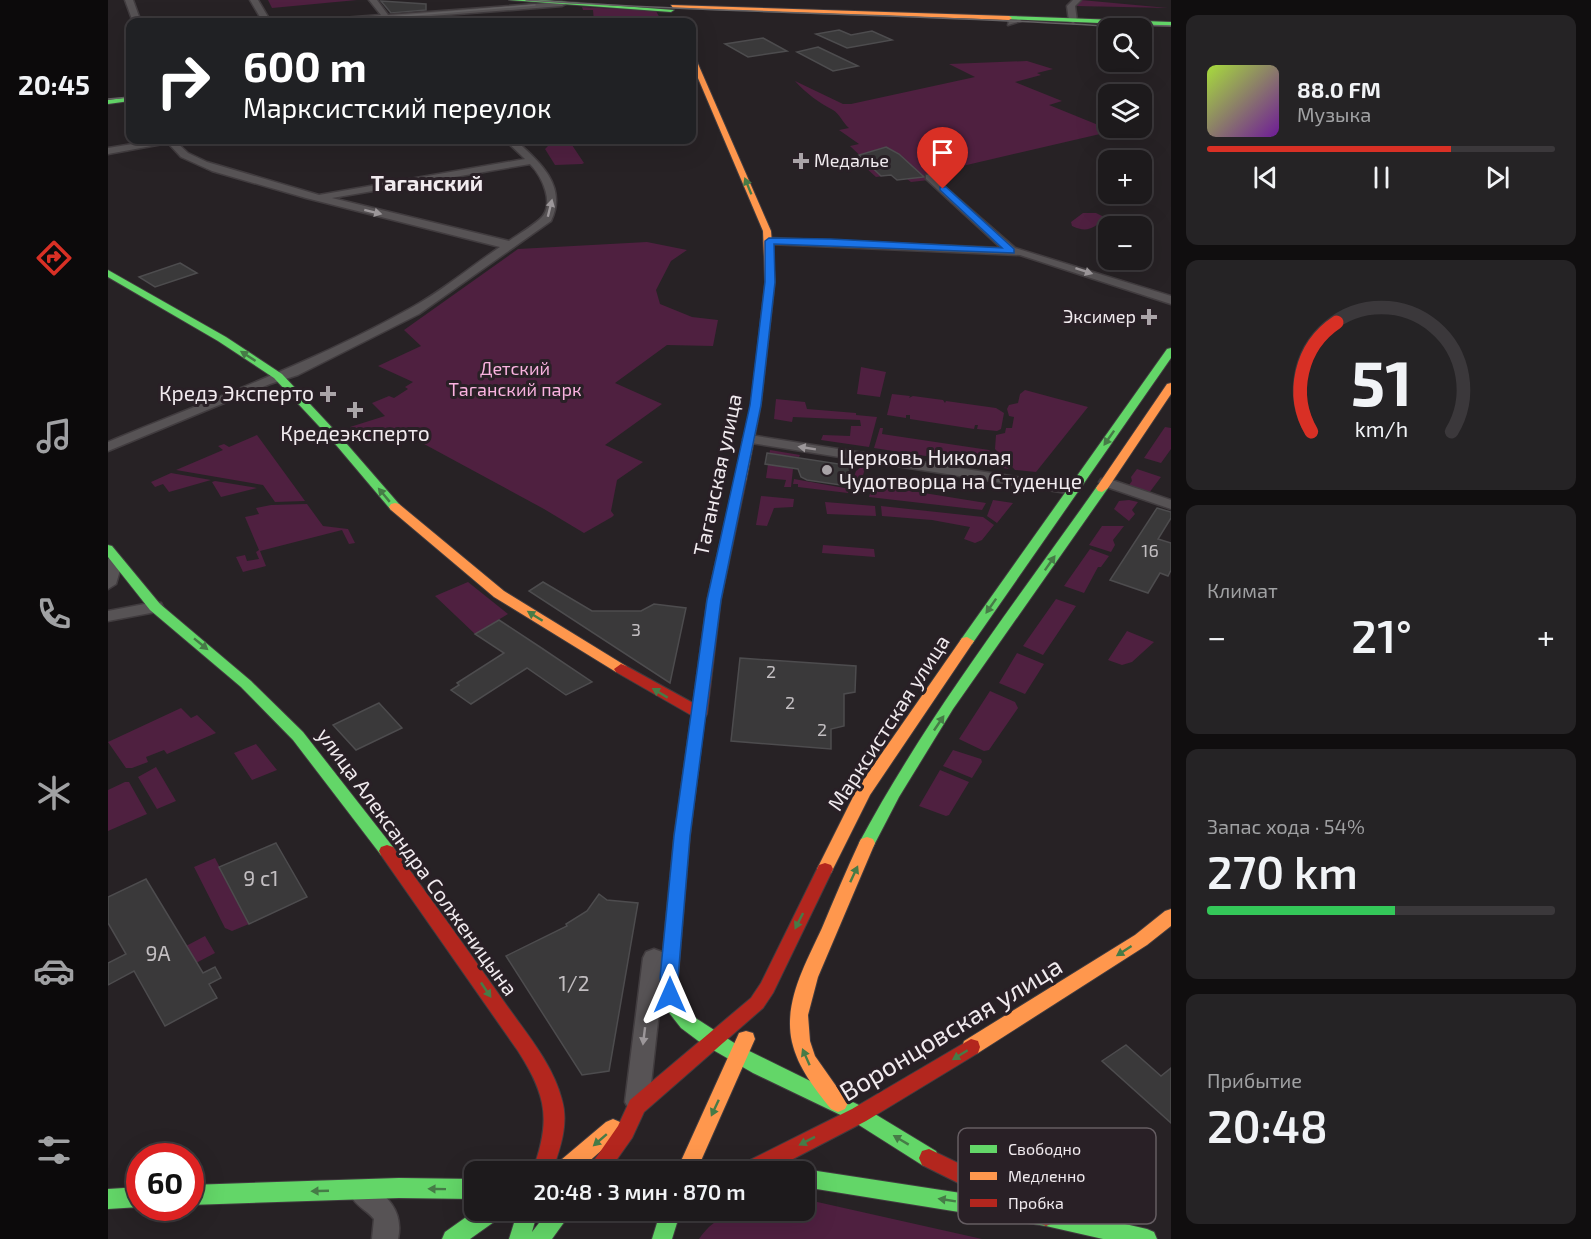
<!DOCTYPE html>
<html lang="ru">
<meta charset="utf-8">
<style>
body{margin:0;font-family:"Exo 2",sans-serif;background:#252325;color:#f1f3f6;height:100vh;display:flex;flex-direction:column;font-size:22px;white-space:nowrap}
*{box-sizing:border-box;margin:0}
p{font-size:20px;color:#a0a1a3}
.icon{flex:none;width:33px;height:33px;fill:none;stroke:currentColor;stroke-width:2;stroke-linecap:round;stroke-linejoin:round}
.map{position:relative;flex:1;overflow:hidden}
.sheet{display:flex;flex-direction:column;gap:15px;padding:15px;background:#100e0f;width:420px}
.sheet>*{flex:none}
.top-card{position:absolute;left:18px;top:18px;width:570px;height:126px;border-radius:12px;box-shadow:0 6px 24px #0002,0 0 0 2px #3b383b;background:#202124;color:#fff;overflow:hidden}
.tools{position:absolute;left:990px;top:18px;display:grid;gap:12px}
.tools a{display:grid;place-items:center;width:54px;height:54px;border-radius:12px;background:#1d1a1c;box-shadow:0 6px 24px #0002,0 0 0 2px #3b383b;font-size:30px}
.speed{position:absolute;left:18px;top:1143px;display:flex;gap:12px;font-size:30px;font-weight:700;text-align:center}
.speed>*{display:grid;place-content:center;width:78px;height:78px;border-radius:50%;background:#1d1a1c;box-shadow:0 6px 24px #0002,0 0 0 2px #3b383b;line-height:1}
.speed .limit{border:9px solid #d22;background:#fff;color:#111}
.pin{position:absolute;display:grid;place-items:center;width:51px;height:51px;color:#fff;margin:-62px -26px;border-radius:50% 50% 50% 0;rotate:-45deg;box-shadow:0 0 6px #0007}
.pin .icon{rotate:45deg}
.me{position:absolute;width:66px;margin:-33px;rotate:0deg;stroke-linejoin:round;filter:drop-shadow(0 0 4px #0008)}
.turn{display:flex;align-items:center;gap:21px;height:126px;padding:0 18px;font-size:27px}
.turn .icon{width:78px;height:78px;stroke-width:2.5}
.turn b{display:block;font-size:42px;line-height:51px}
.big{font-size:45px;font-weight:600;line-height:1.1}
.sheet .card{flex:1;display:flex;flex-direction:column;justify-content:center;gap:9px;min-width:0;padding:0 21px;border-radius:12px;background:#252325}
.sheet .dial{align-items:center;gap:0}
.dial svg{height:156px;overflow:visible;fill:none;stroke:#3b383b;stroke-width:7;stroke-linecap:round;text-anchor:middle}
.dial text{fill:#f1f3f6;stroke:none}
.song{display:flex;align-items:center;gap:18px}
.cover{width:72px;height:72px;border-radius:9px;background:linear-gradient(135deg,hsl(80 70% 55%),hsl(280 70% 35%))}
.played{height:6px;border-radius:3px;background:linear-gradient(90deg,#d93025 70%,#3b383b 70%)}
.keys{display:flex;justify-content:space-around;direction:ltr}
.heat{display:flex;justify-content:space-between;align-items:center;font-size:33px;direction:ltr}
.charge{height:9px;border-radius:4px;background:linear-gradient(90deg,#34c759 54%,#3b383b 0)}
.trip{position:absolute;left:356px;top:1161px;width:351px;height:60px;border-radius:12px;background:#1d1a1c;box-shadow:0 6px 24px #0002,0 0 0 2px #3b383b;font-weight:600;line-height:60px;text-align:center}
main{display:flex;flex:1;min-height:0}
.tabs{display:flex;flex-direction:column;width:108px;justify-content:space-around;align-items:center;background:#0c0a0b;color:#a0a1a3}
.tabs .icon{width:42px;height:42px}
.tabs .current{color:#d93025}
.tabs b{font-size:27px;color:#f1f3f6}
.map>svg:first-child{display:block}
.green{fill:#4f2040}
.building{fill:#3a393a;stroke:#4d4c4e;stroke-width:1.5}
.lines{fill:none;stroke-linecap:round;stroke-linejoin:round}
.street-casing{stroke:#413c3f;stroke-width:3}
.fast-casing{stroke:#413c3f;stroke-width:2}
.slow-casing{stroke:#413c3f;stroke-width:2}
.jam-casing{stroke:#413c3f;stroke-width:2}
.street{fill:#575355;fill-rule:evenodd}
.fast{fill:#63d668;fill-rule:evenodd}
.slow{fill:#ff974d;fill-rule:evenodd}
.jam{fill:#b3261e;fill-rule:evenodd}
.tram{stroke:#646163;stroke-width:1.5}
.oneway{fill:#467b47}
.oneway2{fill:#9c979a}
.route{fill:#1a73e8;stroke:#114b97;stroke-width:1.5}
.poi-dot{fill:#aaa4a8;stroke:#292026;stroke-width:2}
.labels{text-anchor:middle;stroke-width:6;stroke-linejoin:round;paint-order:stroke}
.far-poi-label{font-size:18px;fill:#f0eaee;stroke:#292026;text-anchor:start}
.far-park-label{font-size:18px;fill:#fab3e0;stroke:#292026}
.number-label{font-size:18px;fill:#c2bec1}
.poi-label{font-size:21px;fill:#f0eaee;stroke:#292026;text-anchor:end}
.street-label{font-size:21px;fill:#f0eaee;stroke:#292026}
.near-number-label{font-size:21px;fill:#c2bec1}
.far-district-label{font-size:22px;font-weight:bold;fill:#f0eaee;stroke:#292026}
.near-street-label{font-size:26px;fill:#f0eaee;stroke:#292026}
.key{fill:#292026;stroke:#655d62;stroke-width:1.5}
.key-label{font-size:16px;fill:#f0eaee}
</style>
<main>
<nav class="tabs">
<b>20:45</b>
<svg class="icon current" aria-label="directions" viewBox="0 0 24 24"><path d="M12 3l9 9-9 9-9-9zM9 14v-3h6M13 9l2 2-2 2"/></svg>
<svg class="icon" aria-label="music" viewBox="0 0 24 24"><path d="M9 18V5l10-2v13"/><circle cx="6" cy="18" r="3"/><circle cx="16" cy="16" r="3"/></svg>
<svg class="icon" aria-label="phone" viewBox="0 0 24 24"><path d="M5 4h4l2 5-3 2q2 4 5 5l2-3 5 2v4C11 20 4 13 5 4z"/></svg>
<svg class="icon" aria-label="climate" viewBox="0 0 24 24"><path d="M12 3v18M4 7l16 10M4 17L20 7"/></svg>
<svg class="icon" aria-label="car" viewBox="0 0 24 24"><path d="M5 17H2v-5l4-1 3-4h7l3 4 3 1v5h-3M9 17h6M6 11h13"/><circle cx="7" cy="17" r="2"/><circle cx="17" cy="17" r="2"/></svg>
<svg class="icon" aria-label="filters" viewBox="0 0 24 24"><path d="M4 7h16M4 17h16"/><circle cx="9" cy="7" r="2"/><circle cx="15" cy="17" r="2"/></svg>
</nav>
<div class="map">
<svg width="1063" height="1239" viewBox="0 0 1063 1239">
<rect width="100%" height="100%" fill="#272225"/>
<!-- green -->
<path class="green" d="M160 0H249L164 8Z
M973 0 1060 8 968 6Z
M474 7 548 11 554 22H486L485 10H475Z
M919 61 945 69 929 73 933 75 907 82 954 101 941 105 1005 131 816 175 821 180 803 182 799 179 789 180 783 175 768 177 757 167 763 166 742 146 751 144 731 130 741 128C735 123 731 113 725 110 710 102 699 94 687 81L735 104H743L867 77 841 64Z
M464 145 476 163 474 164 447 165 437 149 440 146Z
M975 213H988L996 217C987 229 978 233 964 226L963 222Z
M539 242 579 250 563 261 548 290 552 304 584 317 610 320 605 346 559 345 507 383 554 404 497 445 535 462 509 480 503 511 506 515 504 517 476 533 436 509 292 431 255 442 242 427 277 416 264 403 281 396 286 398 300 389 297 387 305 382 270 366 313 346 296 330 410 249Z
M753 367 778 372 772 397 749 394Z
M917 390 980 407 928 472 907 470 887 449 888 435 897 433 898 428H904L906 417 901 416 899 409 901 405 910 403 912 394Z
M784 394 802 396 801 398 805 396 835 400 837 403 838 401 888 408 896 413 893 429 889 431 869 429 870 425H867L866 429 802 419V415H798V418L779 415Z
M668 399 697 402 699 409 748 413V415L769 417 761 447 713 440 715 435 742 436 743 426H753L752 420 685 417 684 422 666 419Z
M1057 427 1063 428V449L1053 463 1036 458Z
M772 428H775L774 434 881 450 901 469 766 448Z
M149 435 197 501 167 502 155 485 68 470 115 450 110 446 116 444 121 447Z
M662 450 692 455 691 457 673 455 665 464 685 469 683 487H676L678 480 658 478Z
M756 465 758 466 750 490H741L740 493 690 487V484H685L686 479 742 489 748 471Z
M1029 469 1053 477 1041 493 1021 485 1024 481 1023 477Z
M63 473 103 480 61 492 55 484 47 487 43 482Z
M107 481 149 488 113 497 104 482Z
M764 486 784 489 785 488 878 503 874 510 761 497Z
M653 496 686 499 685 507 666 508 659 526 648 525Z
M885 500 905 503 889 523 879 516Z
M1021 500 1030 502 1024 510 1027 514 1021 521 1006 509 1011 501Z
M717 502 767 506 768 516 719 514Z
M199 504 215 526 240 529 247 543 241 544 234 530 152 551 158 566 135 572 128 557 137 555 139 561 151 559 148 552 151 550 137 517 151 514 148 508 163 505Z
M773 506 875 517 886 525 874 540 867 543 856 539 862 527 824 520 774 516Z
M994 526H1016L1005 540 1007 545 1003 552 981 545Z
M715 545 766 549 767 557 714 553Z
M982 549 1001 556 993 567H990L976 593 956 586Z
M360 582 400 614 367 634 327 596Z
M948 599 968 606 935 655 915 646Z
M1019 631 1046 642 1024 662 1014 665 1000 660Z
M909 653 936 664 917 694 891 683Z
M882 691 907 702 910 708 881 750 876 751 851 739Z
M73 708 83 718 89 715 108 733 59 754 56 750 38 757 40 762 24 768H18L0 742Z
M148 744 169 770 144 780 126 753Z
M845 750 873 759 874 762 864 778 835 766Z
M48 767 68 801 49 809 30 777Z
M832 770 861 782 841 815 838 816 811 806Z
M17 782H21L39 814 0 831V790Z
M107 858 141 924 124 931 117 928 86 867Z
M97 936 107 953 88 963 78 946Z
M696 1199 874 1239H591C617 1201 655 1210 696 1210Z"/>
<!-- building -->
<path class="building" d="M273 1 318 4V10L283 13Z
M731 30 743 35 764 31 784 40 739 48 708 34Z
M655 38 679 51 640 57 617 44Z
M710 47 750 66 725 71 689 52Z
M778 147 791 154 816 177 789 180 783 175 773 176 751 155Z
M72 263 89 273 47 287 31 277Z
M659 453 744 466 739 486 699 480 693 477 690 469 657 464Z
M1049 508 1063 512V518L1050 539 1063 543V570L1060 576 1052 573 1040 593 1002 580Z
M435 582 484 611H533L546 604 578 608 562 683 421 591Z
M391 620 432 647 484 682 458 695 419 668 363 704 343 690 351 685 349 683 396 653 367 634Z
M632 658 748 666 747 692 736 694V726L723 729V749L623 741Z
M271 703 294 728 248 750 225 725Z
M168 843 199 897 141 924 111 867Z
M38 879 95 973 107 967 113 978 101 984 109 998 57 1026 26 971 0 985V963L18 954 0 923V897Z
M491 894 499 900 530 903 501 1071 474 1075 398 956 459 926 458 924 479 911Z
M1018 1045 1053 1076 1063 1068V1123L994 1061Z"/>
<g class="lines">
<defs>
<path id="street" d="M17 0H25L33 22H25Z
M142 0H150L163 22H155Z
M261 0H269L280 15 454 2 458 4 454 6 284 19 286 22H278L276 19 206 22 210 20 273 15Z
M965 0H973L967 6 969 21 965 23 961 21 959 6Z
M902 17 912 19 913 21 900 25 901 21 898 19Z
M49 140H66L80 153 99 162 211 195 417 159 397 140H407C431 161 460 186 443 221L311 314 190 375 162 384 0 451V442C101 400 205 363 301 309 333 292 362 267 392 247L198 198 104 171 73 157 60 143 0 154V148ZM422 164C434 176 448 205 432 219 423 227 411 234 401 241L224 198Z
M822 174 907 248 1063 296V304L912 255 661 244 656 241 661 238 893 248 818 179V175Z
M642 435 965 486 972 490 965 494 637 442 635 439 637 436Z
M998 478 1063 500V509L993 485 991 482 993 479Z
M7 555 15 560 8 584 0 589V559Z
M47 602 53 603 55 607 53 611 0 621V611Z
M546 949 554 952 557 958 541 1102 537 1109 529 1113 521 1109 517 1102 535 958 538 952Z
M255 1183C279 1193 296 1211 290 1239H264L266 1219C258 1209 247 1206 243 1195L246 1187Z"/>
<path id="fast" d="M401 0H433L566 10 563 12Z
M901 16 1063 22V26L899 19Z
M22 97V101L0 104V100Z
M0 270 118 337 174 374 231 435 291 504 293 507 291 510H283L223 439 166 378 110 341 0 277Z
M1063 348V358L864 644H854L852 641 854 638 1059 349Z
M994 484 1000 488 845 709 791 797 765 847 759 849 753 847 751 843C819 716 907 603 990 485Z
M0 545 4 546 52 604 143 681 195 732 285 847 287 851 285 855 279 857 273 855 185 740 133 687 42 610 0 557Z
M590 712 595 713 597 717 582 836 570 978 574 1003 586 1017 631 1046 757 1108 828 1151 831 1158 828 1165 821 1167 814 1165 743 1120 645 1073 593 1043 573 1028 562 1014 554 998 552 978 566 836 583 717 585 713Z
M696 1169 938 1206 1039 1229 1046 1232 1049 1239H995L938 1226 696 1187V1172H689Z
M291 1178 366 1179V1199L291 1198 82 1205V1185Z
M32 1187V1207L0 1209V1189Z
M368 1210H396L393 1217 362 1239H334L337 1232Z
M410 1210H430L424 1232 441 1210H465L444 1239H401Z
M553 1210H573L564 1239H544Z"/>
<path id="slow" d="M563 5 901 16 904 18 901 20 565 8Z
M584 55 587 57 663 231 667 282 653 405 638 481 632 485 626 481 643 405 657 282 655 231 584 64Z
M1063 383V394L1000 488 994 492 990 491 988 488 1059 384Z
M287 503 291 504 396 591 518 666 520 669 518 672H508L386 597 283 510 281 507 283 504Z
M859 637 866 641 762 795 723 873 717 875 711 873 709 869 749 789 854 638Z
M759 837 765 839 767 843 710 977 700 1015 702 1041 707 1056 740 1103 737 1109 730 1112 723 1109C707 1089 690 1068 684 1042 675 1002 698 963 714 928 726 899 738 871 751 843L753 839Z
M1063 909V926L1039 945 870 1053 863 1055 856 1053 854 1047 856 1041 1027 935 1057 911Z
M638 1031 645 1033 647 1039 588 1172H568L631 1033Z
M505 1119 512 1122 515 1128 512 1134 469 1172H444L447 1165 498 1122Z"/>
<path id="jam" d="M632 477 638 481 613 600 599 714 595 721H585L583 715 508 672 506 669 513 664 518 666 585 703 599 600 626 481Z
M279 845 285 847C322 898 360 950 397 1003 418 1033 445 1064 454 1100 461 1124 452 1149 444 1172H424C443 1121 439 1096 410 1051L273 855 271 851 273 847Z
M717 863 723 865 725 869 665 993 655 1008 536 1112 524 1138 500 1172H478L510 1126 522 1100 643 998 653 983 711 865Z
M863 1039 870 1041 872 1047 870 1053 758 1121 660 1172H629L632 1165 744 1109Z
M821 1149 945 1209 948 1216 945 1223 938 1226 931 1223 814 1165 811 1158 814 1151Z"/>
</defs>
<!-- street casing -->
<use href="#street" class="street-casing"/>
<!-- fast casing -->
<use href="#fast" class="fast-casing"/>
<!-- slow casing -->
<use href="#slow" class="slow-casing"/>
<!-- jam casing -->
<use href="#jam" class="jam-casing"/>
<!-- street -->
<use href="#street" class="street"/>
<!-- fast -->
<use href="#fast" class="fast"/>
<!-- slow -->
<use href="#slow" class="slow"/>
<!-- jam -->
<use href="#jam" class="jam"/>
<!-- tram -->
<path class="tram" d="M418 0C621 14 825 14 1028 28
M279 22 282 17 427 5
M1019 25 1063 26
M0 99 22 97"/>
</g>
<!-- one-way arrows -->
<defs><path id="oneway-solid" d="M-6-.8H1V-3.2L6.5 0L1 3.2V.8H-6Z" transform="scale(1.5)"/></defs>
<g class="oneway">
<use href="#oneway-solid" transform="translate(640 186) rotate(-112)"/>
<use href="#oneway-solid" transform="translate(140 356) rotate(-147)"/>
<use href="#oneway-solid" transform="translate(1001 438) rotate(125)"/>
<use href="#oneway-solid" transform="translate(276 495) rotate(-130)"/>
<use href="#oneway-solid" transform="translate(942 563) rotate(-55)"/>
<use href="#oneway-solid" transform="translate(883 606) rotate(125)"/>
<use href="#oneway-solid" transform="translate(427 616) rotate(-148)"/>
<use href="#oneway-solid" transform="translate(93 644) rotate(39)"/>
<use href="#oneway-solid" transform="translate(552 693) rotate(-149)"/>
<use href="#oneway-solid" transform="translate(831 723) rotate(-56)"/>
<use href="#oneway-solid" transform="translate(746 874) rotate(-65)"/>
<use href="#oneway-solid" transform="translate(691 921) rotate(117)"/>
<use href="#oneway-solid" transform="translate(1016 951) rotate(147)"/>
<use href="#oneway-solid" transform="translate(378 990) rotate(56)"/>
<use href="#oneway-solid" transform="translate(852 1055) rotate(148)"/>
<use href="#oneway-solid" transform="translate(698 1057) rotate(-114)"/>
<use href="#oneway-solid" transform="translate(607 1108) rotate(115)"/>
<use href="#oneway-solid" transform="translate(492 1140) rotate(139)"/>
<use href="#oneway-solid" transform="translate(793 1140) rotate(-149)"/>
<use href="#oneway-solid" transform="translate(699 1141) rotate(153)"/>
<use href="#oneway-solid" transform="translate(329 1189) rotate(-179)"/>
<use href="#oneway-solid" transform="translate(212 1191) rotate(178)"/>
<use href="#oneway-solid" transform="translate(839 1200) rotate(-171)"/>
</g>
<g class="oneway2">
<use href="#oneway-solid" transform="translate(442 208) rotate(-76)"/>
<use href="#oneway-solid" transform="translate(265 212) rotate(14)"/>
<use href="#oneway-solid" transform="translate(976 271) rotate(18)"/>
<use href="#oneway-solid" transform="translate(699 448) rotate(-171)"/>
<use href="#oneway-solid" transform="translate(536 1036) rotate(97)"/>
</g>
<!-- route -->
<path class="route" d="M832 187H838L906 249V253L666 244 667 282 653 405 613 600 582 836 570 978 571 995 569 1000 562 1003 556 1000 552 978 566 836 599 600 642 405 657 282V241L661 238 723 239 894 248 832 190Z"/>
<!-- markers -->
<g class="poi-dot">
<path d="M690 152h6v6h6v6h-6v6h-6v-6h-6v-6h6z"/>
<path d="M1038 308h6v6h6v6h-6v6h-6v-6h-6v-6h6z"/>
<path d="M217 385h6v6h6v6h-6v6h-6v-6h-6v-6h6z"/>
<path d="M244 401h6v6h6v6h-6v6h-6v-6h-6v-6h6z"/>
<circle cx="719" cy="470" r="6"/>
</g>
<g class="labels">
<!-- far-poi labels -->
<g class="far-poi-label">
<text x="706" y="167">Медалье</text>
<text x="1028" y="323" text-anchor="end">Эксимер</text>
</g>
<!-- far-park labels -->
<g class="far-park-label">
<text x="407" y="375">Детский<tspan x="407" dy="21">Таганский парк</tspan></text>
</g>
<!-- number labels -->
<g class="number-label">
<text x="1042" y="557">16</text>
<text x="528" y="636">3</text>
<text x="663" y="678">2</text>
<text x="682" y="709">2</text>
<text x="714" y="736">2</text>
</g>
<!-- poi labels -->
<g class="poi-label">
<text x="206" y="401">Кредэ Эксперто</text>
<text x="247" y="441" text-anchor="middle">Кредеэксперто</text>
<text x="731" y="465" text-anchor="start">Церковь Николая<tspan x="731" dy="24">Чудотворца на Студенце</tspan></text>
</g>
<!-- street labels -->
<g class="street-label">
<text transform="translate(610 475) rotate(-78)" y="7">Таганская улица</text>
<text transform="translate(781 723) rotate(-57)" y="7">Марксистская улица</text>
<text transform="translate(309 862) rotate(54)" y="7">улица Александра Солженицына</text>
</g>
<!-- near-number labels -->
<g class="near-number-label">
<text x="153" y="886">9 с1</text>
<text x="50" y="961">9А</text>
<text x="466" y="991">1/2</text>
</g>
<!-- far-district labels -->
<g class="far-district-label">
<text x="319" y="191">Таганский</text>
</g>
<!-- near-street labels -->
<g class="near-street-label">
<text transform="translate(843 1029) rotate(-31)" y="9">Воронцовская улица</text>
</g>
</g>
<!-- legend -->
<rect x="850" y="1128" width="198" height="96" rx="9" class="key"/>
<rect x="862" y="1145" width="27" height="8" fill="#63d668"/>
<rect x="862" y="1172" width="27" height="8" fill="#ff974d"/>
<rect x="862" y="1199" width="27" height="8" fill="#b3261e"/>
<g class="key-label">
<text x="900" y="1155">Свободно</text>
<text x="900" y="1182">Медленно</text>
<text x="900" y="1209">Пробка</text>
</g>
</svg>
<div class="tools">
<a><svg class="icon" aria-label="search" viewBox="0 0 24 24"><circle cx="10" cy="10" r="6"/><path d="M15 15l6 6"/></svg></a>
<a><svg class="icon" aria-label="layers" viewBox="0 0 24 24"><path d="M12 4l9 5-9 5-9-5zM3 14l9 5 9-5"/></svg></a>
<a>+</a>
<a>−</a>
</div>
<div class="speed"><div class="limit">60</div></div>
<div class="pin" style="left:835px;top:189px;background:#d93025"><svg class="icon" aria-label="arrive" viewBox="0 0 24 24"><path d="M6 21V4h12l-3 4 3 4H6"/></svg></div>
<svg class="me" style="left:562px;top:995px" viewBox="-20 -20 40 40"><path d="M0-17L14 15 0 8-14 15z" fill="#1a73e8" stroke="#fff" stroke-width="4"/></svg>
<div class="trip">20:48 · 3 мин · 870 m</div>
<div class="top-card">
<div class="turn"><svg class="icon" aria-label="right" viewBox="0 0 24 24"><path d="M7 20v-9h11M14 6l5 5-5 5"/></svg><div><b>600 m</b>Марксистский переулок</div></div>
</div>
</div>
<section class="sheet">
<div class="card">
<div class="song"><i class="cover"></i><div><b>88.0 FM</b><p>Музыка</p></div></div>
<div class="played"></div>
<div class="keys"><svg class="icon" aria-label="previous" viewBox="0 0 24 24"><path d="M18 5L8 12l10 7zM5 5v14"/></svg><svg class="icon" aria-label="pause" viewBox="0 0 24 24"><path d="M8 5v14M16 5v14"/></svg><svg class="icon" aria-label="next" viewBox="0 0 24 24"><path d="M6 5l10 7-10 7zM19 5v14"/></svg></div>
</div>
<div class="card dial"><svg viewBox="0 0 100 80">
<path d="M14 69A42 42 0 1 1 86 69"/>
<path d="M14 69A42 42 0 0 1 27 13" stroke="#d93025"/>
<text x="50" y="56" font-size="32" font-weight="700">51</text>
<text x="50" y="72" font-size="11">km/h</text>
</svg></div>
<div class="card"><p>Климат</p>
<div class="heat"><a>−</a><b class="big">21°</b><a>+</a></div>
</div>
<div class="card"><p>Запас хода · 54%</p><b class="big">270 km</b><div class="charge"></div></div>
<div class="card"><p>Прибытие</p><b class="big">20:48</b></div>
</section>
</main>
